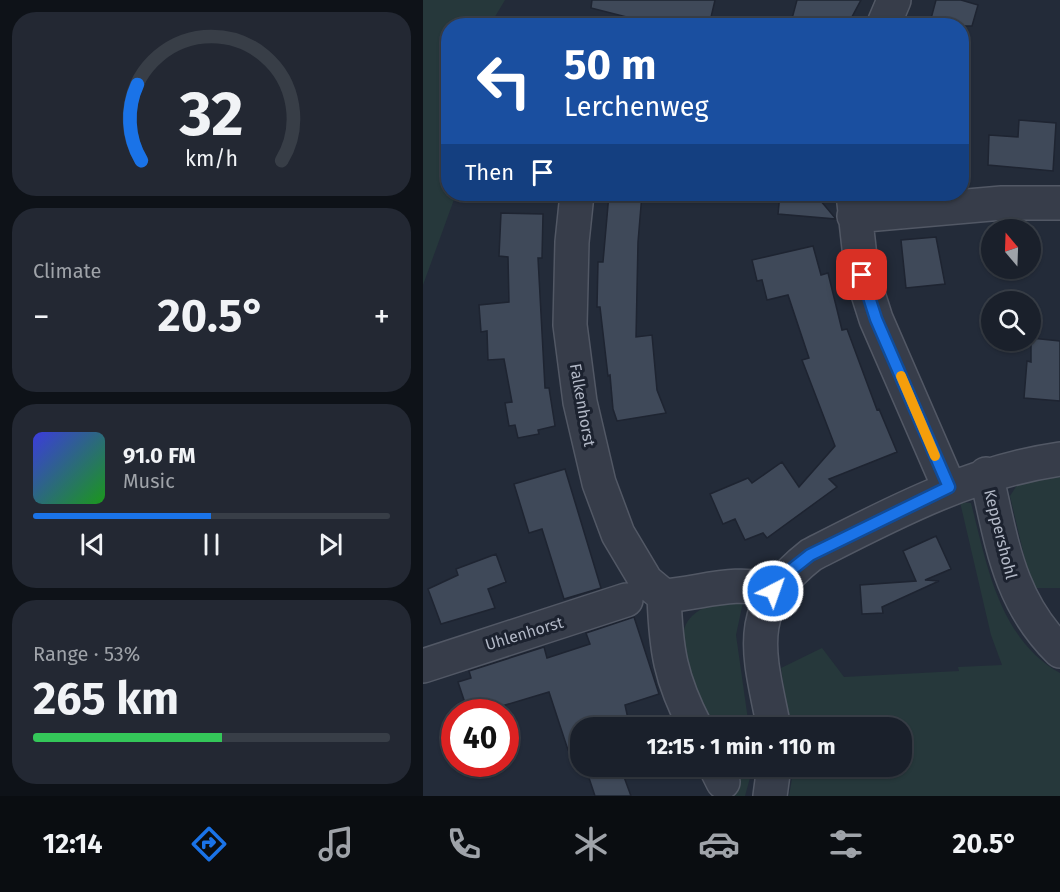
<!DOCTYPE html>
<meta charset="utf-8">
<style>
body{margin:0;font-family:"Fira Sans",sans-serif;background:#232833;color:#f1f3f6;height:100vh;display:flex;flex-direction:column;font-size:22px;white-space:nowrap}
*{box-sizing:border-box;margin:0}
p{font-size:20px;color:#9fa3a9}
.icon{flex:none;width:33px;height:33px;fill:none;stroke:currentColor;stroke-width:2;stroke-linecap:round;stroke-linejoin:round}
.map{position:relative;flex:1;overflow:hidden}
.drawer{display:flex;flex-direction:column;gap:12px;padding:12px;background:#0e1218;width:423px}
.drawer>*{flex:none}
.banner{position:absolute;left:18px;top:18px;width:528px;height:183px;border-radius:24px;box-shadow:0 2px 4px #0004,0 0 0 2px #383e47;background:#1a4fa0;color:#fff;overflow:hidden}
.needle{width:39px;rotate:341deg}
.tools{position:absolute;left:558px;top:219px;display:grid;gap:12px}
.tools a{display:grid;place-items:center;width:60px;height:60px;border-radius:50%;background:#1a202b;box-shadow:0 2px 4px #0004,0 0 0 2px #383e47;font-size:30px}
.speed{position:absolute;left:18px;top:699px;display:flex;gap:12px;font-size:30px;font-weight:700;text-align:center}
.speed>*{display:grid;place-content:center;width:78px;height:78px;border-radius:50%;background:#1a202b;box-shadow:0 2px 4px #0004,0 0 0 2px #383e47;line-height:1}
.speed .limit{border:9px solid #d22;background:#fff;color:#111}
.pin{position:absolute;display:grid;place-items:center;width:51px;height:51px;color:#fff;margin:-26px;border-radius:12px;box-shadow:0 3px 9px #0006}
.me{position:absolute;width:66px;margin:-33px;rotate:41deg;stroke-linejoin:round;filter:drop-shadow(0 0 4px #0008)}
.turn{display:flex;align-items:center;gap:21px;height:126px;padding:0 24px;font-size:27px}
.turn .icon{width:78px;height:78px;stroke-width:2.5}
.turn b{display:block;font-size:42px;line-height:51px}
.then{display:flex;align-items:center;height:57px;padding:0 24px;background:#0003;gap:12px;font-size:22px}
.big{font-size:45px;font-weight:700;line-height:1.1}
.drawer .card{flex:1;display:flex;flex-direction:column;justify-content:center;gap:9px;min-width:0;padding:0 21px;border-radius:24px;background:#232833}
.drawer .dial{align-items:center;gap:0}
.dial svg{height:156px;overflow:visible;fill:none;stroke:#383e47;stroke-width:7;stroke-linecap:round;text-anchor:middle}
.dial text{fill:#f1f3f6;stroke:none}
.song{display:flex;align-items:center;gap:18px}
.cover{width:72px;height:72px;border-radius:9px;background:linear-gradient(135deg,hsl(240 70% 55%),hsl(120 70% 35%))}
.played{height:6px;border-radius:3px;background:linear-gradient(90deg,#1a73e8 50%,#383e47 50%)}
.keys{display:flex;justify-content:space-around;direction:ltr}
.heat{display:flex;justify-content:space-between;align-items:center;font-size:33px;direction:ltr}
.charge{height:9px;border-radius:4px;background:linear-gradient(90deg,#34c759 53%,#383e47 0)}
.trip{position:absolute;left:147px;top:717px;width:342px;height:60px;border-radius:24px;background:#1a202b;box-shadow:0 2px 4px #0004,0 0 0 2px #383e47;font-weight:700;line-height:60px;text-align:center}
.dock{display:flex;height:96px;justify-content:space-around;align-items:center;background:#0a0d11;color:#9fa3a9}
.dock .icon{width:42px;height:42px}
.dock .on{color:#1a73e8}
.dock b{font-size:27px;color:#f1f3f6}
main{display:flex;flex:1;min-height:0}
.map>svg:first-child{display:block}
.green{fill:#26383b}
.building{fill:#3f4959;stroke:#1e2431;stroke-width:1.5}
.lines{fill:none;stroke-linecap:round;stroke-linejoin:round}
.minor-casing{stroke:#525865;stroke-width:36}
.minor{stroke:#373d4a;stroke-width:33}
.route-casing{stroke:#114b97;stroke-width:15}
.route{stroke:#1a73e8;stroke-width:10}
.slow{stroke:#f59e0b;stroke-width:10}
.labels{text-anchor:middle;stroke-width:6;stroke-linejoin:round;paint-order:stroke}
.street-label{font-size:16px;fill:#b2b8c6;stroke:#1c222f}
</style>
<main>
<section class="drawer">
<div class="card dial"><svg viewBox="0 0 100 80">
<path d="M14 69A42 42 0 1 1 86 69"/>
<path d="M14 69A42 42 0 0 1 12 30" stroke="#1a73e8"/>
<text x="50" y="56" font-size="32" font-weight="700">32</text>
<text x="50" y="72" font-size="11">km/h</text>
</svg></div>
<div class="card"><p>Climate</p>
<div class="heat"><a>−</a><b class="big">20.5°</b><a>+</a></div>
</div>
<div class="card">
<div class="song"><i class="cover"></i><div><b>91.0 FM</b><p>Music</p></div></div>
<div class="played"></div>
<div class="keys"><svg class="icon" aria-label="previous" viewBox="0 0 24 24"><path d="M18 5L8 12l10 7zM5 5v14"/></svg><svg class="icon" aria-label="pause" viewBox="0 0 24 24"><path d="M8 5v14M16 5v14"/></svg><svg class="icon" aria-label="next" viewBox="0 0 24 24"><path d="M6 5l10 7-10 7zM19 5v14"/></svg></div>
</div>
<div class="card"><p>Range · 53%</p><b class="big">265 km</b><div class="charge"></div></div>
</section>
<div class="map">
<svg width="637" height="796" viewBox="0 0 637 796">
<rect width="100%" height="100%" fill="#232b39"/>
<!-- green -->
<path class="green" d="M0 0H82L67 25 26 26V194H33L0 285Z
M637 474V588H611L604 568 587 496 596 482Z
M537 502 548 503C564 565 576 639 637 673V796H366L371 767 478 766V728L367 727 358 668 399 648 421 677 536 671 535 667 579 665 568 635Z
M303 600 320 602 313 635 326 727H289C276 701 243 641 269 616 278 607 291 604 303 600Z
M309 767H330L322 796H311L316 780Z"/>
<!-- building -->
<path class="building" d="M169 0H292L286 26H239L168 8Z
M374 0H438L424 26H367Z
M513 0H538L555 5 549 26H506Z
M596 120 633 123 630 171 565 165 566 135 595 137Z
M186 194H219L215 242 213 337 229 335 234 390 243 413 194 421 190 409 187 375 185 376 177 307H174L175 262H180Z
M357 194H392L413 219 355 214Z
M78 213 120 214 119 258H115L122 388H126L132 426 115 430 116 434 95 438 92 425 86 426 82 403 89 402 81 359 65 360 64 331 58 332 56 305 86 302 85 257 76 256Z
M513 237 522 284 483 288 478 240Z
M390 246 398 275 405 273 419 330 424 329 454 410 456 409 474 452 406 479 414 487 344 538 340 533 322 540 312 519 300 524 287 494 325 478 329 483 359 462 376 487 412 446 379 360 386 358 365 295 344 300 339 280 334 281 329 260Z
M608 338 637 341V401L601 398 604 361 608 362Z
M142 469 178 588 141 599 119 529 106 533 91 484Z
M513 536 528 569 502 580 516 581 459 607 460 613 439 614 437 585 493 581 480 551Z
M73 554 83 582 65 589 72 608 18 624 5 589 35 575 33 569Z
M211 617 236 694 202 705 207 728H158V753L155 746 145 750 126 692 59 712H45L35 682 48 678 46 671 121 647 124 658 167 644 163 633Z
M162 766H197L208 796H172Z"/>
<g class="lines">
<defs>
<path id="minor" d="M460 26 471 0
M154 194 149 242 147 325 157 402 176 483 195 534 223 581 241 596
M430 194 439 275 453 319 526 487
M431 216 579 203H637
M563 474C579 542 585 600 637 651
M0 666 203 600
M273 728C247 678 243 650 241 596 279 593 314 579 350 591
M351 728C336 652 319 609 388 555 468 514 547 472 637 459
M292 766 300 782
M347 796 351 766"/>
</defs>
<!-- minor casing -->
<use href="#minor" class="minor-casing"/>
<!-- minor -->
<use href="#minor" class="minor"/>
</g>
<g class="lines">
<defs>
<path id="route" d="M350 591 368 570 387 555 526 487 453 319 439 275"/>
</defs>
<!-- route casing -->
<use href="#route" class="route-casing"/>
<!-- route -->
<use href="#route" class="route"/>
<!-- slow -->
<path class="slow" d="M478 376 512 456"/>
</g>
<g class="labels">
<!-- street labels -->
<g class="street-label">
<text transform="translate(160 405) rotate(80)" y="6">Falkenhorst</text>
<text transform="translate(578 534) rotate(76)" y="6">Keppershohl</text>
<text transform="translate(101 633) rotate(-17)" y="6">Uhlenhorst</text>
</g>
</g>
</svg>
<div class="tools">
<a><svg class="needle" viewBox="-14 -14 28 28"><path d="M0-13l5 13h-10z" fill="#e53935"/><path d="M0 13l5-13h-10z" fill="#9fa3a9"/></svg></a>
<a><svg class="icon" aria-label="search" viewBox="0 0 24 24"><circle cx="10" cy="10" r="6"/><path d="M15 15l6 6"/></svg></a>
</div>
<div class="speed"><div class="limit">40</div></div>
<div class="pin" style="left:439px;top:275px;background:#d93025"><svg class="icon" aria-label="arrive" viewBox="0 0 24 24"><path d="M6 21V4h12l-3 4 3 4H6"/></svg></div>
<svg class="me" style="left:350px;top:591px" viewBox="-20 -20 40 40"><circle r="17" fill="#1a73e8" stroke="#fff" stroke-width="3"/><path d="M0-11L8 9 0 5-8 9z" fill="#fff"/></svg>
<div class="trip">12:15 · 1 min · 110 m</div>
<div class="banner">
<div class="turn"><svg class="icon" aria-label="left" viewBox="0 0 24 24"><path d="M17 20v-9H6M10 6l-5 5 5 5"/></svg><div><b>50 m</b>Lerchenweg</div></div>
<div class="then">Then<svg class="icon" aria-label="arrive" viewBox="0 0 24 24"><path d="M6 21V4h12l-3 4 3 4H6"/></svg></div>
</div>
</div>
</main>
<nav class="dock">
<b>12:14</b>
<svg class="icon on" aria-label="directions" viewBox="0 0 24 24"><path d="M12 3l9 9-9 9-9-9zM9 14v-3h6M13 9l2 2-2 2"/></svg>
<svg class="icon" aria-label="music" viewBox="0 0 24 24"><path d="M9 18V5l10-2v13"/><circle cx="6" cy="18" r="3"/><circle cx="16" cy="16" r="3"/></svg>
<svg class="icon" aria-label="phone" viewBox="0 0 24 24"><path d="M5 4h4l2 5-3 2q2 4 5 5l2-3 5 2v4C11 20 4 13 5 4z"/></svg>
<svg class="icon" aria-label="climate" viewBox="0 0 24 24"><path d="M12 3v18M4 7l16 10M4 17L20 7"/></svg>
<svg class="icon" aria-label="car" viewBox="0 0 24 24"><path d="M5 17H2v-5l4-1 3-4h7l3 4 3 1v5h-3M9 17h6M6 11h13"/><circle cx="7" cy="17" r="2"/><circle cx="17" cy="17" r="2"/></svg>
<svg class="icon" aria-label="filters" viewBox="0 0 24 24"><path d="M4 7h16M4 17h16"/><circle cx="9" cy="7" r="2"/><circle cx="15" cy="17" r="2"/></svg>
<b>20.5°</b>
</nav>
